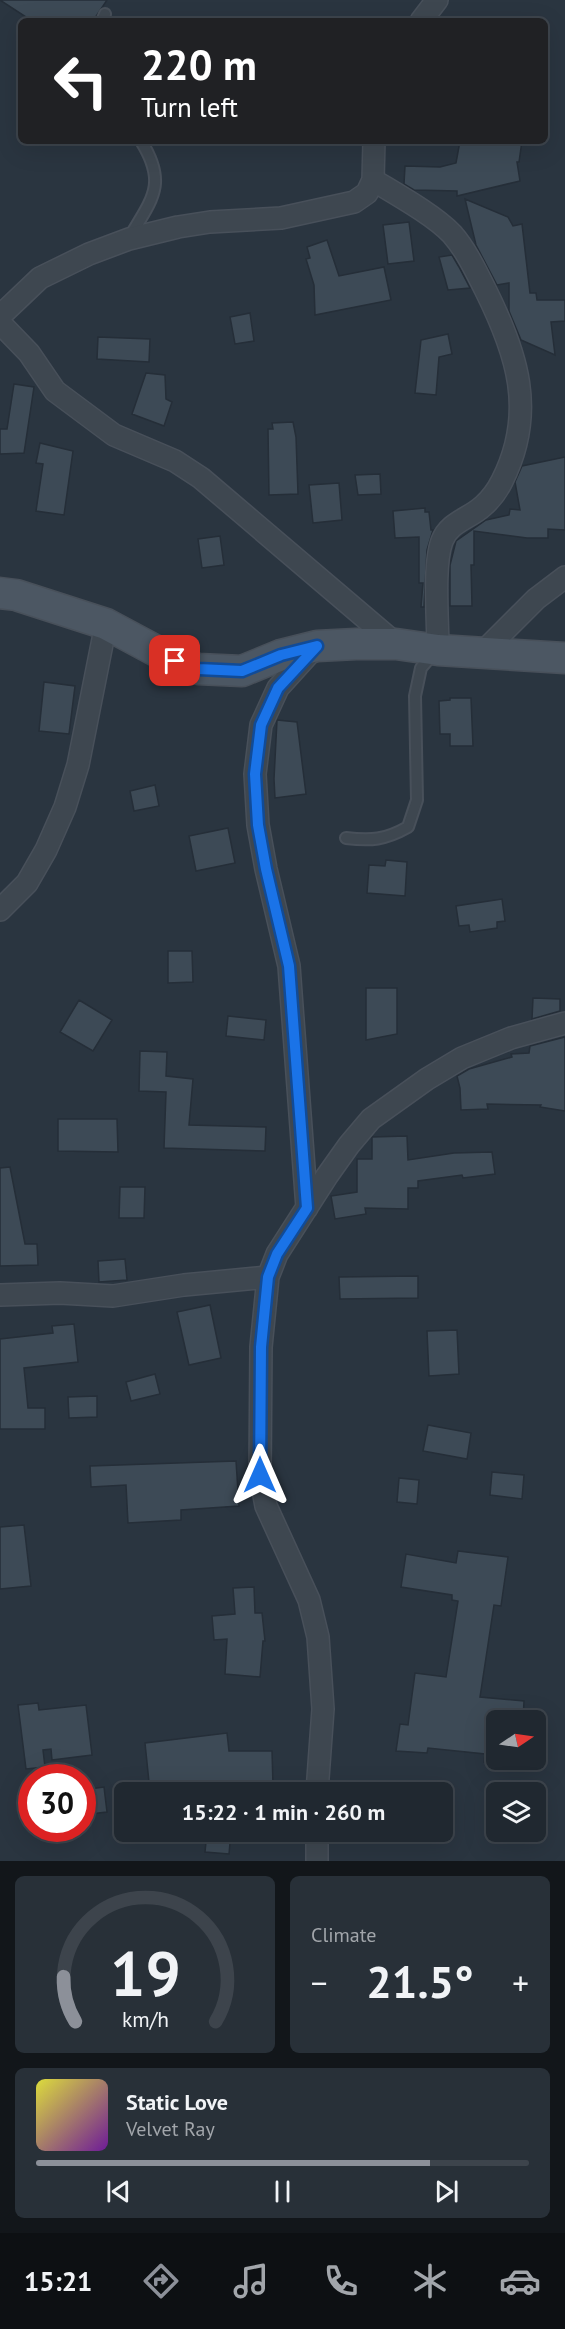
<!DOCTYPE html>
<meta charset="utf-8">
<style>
body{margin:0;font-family:"PT Sans",sans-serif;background:#283038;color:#f1f3f6;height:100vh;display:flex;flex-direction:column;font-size:22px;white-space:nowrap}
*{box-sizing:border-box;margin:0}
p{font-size:20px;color:#a2a6ab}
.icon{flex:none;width:33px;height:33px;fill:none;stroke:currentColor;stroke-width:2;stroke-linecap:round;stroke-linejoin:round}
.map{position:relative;height:1861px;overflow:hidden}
.panel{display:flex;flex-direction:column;gap:15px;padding:15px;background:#12161a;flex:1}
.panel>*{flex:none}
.banner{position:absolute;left:18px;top:18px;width:530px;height:126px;border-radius:9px;box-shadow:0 6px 24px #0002,0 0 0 2px #3d444c;background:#202124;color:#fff;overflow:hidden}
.needle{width:39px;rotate:77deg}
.controls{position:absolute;left:486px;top:1710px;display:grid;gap:12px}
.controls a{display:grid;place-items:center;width:60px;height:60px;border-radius:9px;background:#202830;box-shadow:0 6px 24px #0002,0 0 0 2px #3d444c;font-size:30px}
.speed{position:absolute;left:18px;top:1764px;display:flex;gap:12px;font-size:30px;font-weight:700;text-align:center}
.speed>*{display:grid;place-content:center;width:78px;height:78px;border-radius:50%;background:#202830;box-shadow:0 6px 24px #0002,0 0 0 2px #3d444c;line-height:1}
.speed .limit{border:9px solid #d22;background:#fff;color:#111}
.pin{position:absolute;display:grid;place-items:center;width:51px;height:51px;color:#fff;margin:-26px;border-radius:12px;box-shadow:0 3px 9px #0006}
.me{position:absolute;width:66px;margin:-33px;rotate:0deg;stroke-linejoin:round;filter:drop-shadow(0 0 4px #0008)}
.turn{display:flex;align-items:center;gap:21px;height:126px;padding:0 24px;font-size:27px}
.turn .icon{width:78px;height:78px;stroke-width:2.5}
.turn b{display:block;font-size:42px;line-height:51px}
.big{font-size:45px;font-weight:600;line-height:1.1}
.panel .card{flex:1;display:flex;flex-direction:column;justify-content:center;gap:9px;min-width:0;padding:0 21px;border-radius:9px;background:#283038}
.panel .dial{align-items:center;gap:0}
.dial svg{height:156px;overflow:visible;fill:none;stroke:#3d444c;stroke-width:7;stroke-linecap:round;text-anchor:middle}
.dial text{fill:#f1f3f6;stroke:none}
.song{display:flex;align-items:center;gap:18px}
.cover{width:72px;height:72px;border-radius:9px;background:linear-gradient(135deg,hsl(60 70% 55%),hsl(280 70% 35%))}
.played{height:6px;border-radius:3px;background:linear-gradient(90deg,#8c9099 80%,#3d444c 80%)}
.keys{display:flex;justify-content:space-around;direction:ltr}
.heat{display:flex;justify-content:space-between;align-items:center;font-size:33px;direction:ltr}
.panel .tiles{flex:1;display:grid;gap:15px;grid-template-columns:1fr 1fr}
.card:last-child{grid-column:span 2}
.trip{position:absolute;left:114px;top:1782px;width:339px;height:60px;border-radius:9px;background:#202830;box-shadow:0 6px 24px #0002,0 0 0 2px #3d444c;font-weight:600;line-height:60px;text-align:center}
.dock{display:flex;height:96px;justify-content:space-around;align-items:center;background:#0d1013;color:#a2a6ab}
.dock .icon{width:42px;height:42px}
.dock .current{color:#8c9099}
.dock b{font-size:27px;color:#f1f3f6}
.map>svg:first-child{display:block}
.building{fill:#3d4a56;stroke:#252e38;stroke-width:1.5}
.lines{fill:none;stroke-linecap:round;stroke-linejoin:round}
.lane-casing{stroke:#48505a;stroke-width:14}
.street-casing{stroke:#48505a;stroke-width:24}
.secondary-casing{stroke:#48505a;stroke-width:33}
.lane{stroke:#3e4750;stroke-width:10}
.street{stroke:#3e4750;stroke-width:21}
.secondary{stroke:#4c5763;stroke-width:30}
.route-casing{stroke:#114b97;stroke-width:15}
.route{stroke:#1a73e8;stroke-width:10}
</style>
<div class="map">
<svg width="565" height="1861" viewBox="0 0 565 1861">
<rect width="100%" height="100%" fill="#2a3540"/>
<!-- building -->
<path class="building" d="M0 0H107L93 21H32Z
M460 141H522L519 162H517L520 181 457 196V191L414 190 404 184 405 166 440 167 456 163Z
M465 199 508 217 513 226 522 224 530 293H536L537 300H565V321L551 322 555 355 521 340 509 311V283L497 285 476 245Z
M409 222 414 261 388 264 383 225Z
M327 240 339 276 384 267 391 300 315 315 314 285 306 259 310 258 307 247Z
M452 255 459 267 470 288 448 290 439 257Z
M250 313 254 341 235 344 230 317Z
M448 334 452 354 439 357 436 395 415 393 421 340Z
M98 337 150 339 149 362 97 359Z
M146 373 165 375 166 399 172 402 164 426 132 414Z
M14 384 34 387 24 453 0 454V429H7Z
M293 422 296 437 298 494 269 495 268 429H273L272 423Z
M40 443 73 451 64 515 36 511 43 464 36 463Z
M565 457V530L548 529V538H527L474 531V565H471L472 606H450V565L456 541 486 520 509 515 510 509 520 510 515 482 522 466Z
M380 474 381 494 358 495 355 475Z
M339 483 342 520 313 523 309 485Z
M425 508V512H429L431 530H433L427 550 424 607H421L423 583H419V537L395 538 393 511Z
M220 536 224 565 202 568 198 539Z
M44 682 75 686 69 734 39 731Z
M450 698H471L473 746H450V734H440L439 701 450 700Z
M277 720 297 722 306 794 275 798 274 779Z
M155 785 159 806 134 811 130 791Z
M228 828 235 863 196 871 189 836Z
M386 860 407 862 405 896 367 893 369 865 385 866Z
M502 899 505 921 497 922V928L470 932 469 925 459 926 456 906Z
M168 951H192L193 982 168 983Z
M366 988H397V1034L366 1040Z
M533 998 560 999V1011L532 1019Z
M79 1000 112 1020 93 1051 60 1032Z
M228 1016 266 1020 264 1040 226 1036Z
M565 1037V1111L540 1107 541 1105 487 1104 488 1109 461 1110 460 1088 457 1076 469 1069 512 1057 511 1054 529 1053 530 1046Z
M140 1051 167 1052 166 1076 193 1079 189 1125 266 1127 265 1151 164 1148 166 1092 139 1091Z
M58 1119H117L118 1152 58 1151Z
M407 1136 408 1160 454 1153 492 1152 495 1174 463 1178 462 1175 418 1181V1188H408V1209L365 1208 366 1214 335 1219 331 1196 357 1192V1159H372V1137Z
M10 1167 25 1244H37L38 1265 0 1266V1168Z
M120 1187H145L144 1218H119Z
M125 1259 127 1280 99 1282 98 1261Z
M418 1276V1298L340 1299 339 1277Z
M210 1305 221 1358 189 1365 177 1312Z
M74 1324 78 1362 24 1368 28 1408H45V1429H0V1339L53 1333 52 1326Z
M457 1330 459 1374 429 1376 427 1331Z
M155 1374 160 1394 131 1401 126 1382Z
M97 1396V1417L69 1418 68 1397Z
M428 1425 471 1433 467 1459 423 1451Z
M236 1461 239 1506 181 1510V1520L128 1523 126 1485 91 1487 90 1466Z
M492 1472 524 1475 522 1499 490 1495Z
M399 1478 419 1480 417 1504 397 1502Z
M24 1525 31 1586 0 1589V1527Z
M458 1551 508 1557 501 1606 494 1605 480 1697 524 1701 523 1720H496V1760H534L533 1767 484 1762 485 1754 428 1748 427 1753 396 1751 400 1724 408 1725 415 1673 446 1677 458 1601 452 1600V1595L401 1587 406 1554 456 1563Z
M254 1587 255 1613H262L265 1641H263L260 1677 225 1674 227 1639 214 1640 212 1616 235 1614 233 1588Z
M38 1703 39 1710 86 1705 92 1755 52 1760 51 1749 43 1750 45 1767 26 1769 18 1705Z
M227 1733 229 1751H272L273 1785 196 1786V1792H150L145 1743Z
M104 1787 107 1812 82 1815V1790Z
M207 1832H231L229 1854 205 1852Z"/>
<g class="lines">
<defs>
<path id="lane" d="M102 21 105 14
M129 238C152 199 168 184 141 141
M346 838C371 841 385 840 408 827L417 800 415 696 421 668 433 654"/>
<path id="street" d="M421 21 437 0
M373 180C396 194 434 215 452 234 466 250 476 271 485 289 517 353 537 412 502 481 498 489 490 500 483 506 469 519 449 522 442 541 433 565 438 621 438 650
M0 316 40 278 89 254 129 239 178 227 210 222 281 218 354 202 367 193 373 180 374 141
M0 323 29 353 55 391 114 435 175 461 201 478 396 644
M483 652 536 599 565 577
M0 910 27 883 46 850 65 807 78 765 106 624
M307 1208 289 966 266 869 258 825 255 774 261 725 278 688 316 646
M0 1295 60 1293 113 1296 184 1285 268 1277
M317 1792 323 1709 318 1637 309 1600 266 1506 260 1475 261 1347 268 1277 277 1254 327 1176 349 1145 371 1119 427 1079 462 1058 511 1038 565 1023
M317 1832V1861"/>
<path id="secondary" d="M0 593 16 595 106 624 175 661 198 669 242 671 281 655 317 646 356 644H396L438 650 565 658"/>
</defs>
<!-- lane casing -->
<use href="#lane" class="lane-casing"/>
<!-- street casing -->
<use href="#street" class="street-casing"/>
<!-- secondary casing -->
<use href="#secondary" class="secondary-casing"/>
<!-- lane -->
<use href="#lane" class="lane"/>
<!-- street -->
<use href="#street" class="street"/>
<!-- secondary -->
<use href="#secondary" class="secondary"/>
</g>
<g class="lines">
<defs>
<path id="route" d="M175 661 198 669 242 671 281 655 317 646 278 688 261 725 255 774 258 825 266 869 289 966 307 1208 277 1254 268 1277 261 1347 260 1475"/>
</defs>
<!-- route casing -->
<use href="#route" class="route-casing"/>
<!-- route -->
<use href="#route" class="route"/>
</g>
</svg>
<div class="controls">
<a><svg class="needle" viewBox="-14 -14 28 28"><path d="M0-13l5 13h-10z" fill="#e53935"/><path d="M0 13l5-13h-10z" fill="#a2a6ab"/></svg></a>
<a><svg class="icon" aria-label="layers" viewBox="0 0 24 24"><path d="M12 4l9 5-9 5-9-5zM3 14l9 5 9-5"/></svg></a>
</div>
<div class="speed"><div class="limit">30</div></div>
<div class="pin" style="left:175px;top:661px;background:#d93025"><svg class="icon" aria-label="arrive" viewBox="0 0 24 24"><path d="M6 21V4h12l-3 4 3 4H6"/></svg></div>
<svg class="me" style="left:260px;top:1475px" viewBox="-20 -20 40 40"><path d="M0-17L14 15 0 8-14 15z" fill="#1a73e8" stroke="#fff" stroke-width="4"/></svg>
<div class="trip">15:22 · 1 min · 260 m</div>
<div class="banner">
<div class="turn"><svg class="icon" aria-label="left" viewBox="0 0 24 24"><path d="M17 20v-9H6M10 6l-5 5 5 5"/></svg><div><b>220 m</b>Turn left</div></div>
</div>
</div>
<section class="panel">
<div class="tiles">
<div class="card dial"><svg viewBox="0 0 100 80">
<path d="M14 69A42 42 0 1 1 86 69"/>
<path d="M14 69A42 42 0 0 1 8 46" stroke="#8c9099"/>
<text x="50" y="56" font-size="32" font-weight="700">19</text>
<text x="50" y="72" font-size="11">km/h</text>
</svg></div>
<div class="card"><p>Climate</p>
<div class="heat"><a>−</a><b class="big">21.5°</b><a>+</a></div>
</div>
<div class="card">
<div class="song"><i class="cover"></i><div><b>Static Love</b><p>Velvet Ray</p></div></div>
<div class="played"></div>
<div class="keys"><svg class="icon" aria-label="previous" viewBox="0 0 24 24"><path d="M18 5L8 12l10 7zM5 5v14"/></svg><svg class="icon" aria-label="pause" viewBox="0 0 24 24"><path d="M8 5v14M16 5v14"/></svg><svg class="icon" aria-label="next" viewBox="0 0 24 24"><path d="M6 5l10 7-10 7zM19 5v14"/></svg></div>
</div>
</div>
</section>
<nav class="dock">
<b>15:21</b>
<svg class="icon current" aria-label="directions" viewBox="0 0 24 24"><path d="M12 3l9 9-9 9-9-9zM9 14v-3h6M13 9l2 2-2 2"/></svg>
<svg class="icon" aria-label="music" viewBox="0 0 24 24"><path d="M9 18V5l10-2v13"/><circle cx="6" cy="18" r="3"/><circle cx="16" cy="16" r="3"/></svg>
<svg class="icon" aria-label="phone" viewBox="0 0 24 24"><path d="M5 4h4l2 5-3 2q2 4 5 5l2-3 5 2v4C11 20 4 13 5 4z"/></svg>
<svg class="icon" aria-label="climate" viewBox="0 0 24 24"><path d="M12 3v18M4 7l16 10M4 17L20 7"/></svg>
<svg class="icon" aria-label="car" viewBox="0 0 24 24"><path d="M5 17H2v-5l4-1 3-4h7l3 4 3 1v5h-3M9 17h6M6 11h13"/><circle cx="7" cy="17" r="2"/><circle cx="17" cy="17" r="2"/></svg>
</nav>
